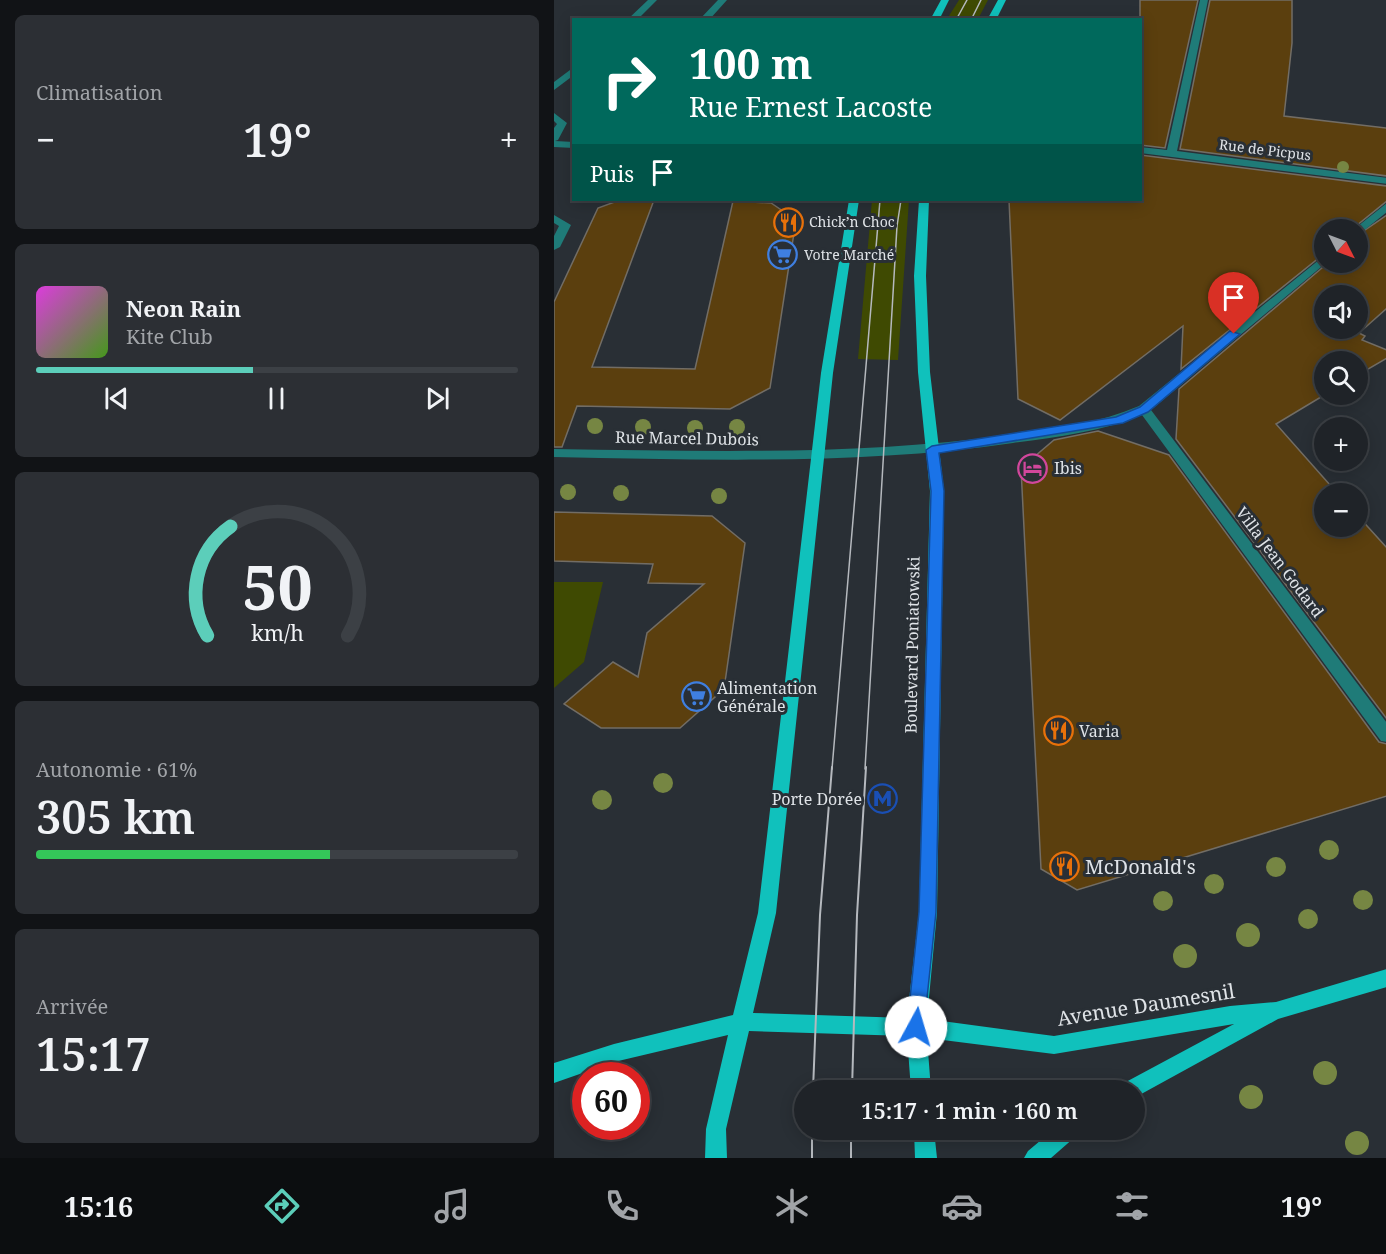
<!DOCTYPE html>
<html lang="fr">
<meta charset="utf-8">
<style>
body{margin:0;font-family:"Noto Serif",serif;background:#2c2f34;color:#f1f3f6;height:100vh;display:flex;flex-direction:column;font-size:22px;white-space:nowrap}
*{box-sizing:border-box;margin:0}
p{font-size:20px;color:#a1a4a8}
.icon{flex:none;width:33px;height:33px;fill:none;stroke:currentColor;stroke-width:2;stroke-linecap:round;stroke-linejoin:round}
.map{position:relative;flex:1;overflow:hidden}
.drawer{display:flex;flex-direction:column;gap:15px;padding:15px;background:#111316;width:554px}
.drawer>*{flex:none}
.guide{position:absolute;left:18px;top:18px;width:570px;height:183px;border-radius:0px;box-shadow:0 3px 15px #0003,0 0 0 2px #3c4045;background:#00695c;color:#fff;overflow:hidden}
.needle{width:39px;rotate:132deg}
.controls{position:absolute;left:760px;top:219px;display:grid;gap:12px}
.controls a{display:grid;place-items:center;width:54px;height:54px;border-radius:50%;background:#1f2328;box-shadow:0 3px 15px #0003,0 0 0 2px #3c4045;font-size:30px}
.speed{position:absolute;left:18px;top:1062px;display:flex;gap:12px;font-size:30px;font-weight:700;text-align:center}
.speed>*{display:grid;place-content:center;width:78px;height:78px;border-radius:50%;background:#1f2328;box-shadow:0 3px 15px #0003,0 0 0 2px #3c4045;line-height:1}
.speed .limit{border:9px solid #d22;background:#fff;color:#111}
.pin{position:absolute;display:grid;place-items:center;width:51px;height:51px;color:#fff;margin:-62px -26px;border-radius:50% 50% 50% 0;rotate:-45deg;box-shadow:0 0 6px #0007}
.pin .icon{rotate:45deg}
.me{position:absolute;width:66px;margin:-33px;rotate:6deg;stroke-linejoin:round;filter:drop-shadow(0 0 4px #0008)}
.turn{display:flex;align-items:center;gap:21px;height:126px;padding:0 18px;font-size:27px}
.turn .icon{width:78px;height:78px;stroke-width:2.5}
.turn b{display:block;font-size:42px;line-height:51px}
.then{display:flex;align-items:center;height:57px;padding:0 18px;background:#0003;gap:12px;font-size:22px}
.big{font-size:45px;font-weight:600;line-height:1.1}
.drawer .tile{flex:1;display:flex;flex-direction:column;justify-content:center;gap:9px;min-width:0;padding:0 21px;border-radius:9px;background:#2c2f34}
.drawer .dial{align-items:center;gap:0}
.dial svg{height:156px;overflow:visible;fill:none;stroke:#3c4045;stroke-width:7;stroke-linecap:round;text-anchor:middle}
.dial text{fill:#f1f3f6;stroke:none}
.song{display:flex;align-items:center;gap:18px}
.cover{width:72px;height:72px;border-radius:9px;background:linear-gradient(135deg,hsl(300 70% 55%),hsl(100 70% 35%))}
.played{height:6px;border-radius:3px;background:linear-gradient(90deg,#5cceba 45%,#3c4045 45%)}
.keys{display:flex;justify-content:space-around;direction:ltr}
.heat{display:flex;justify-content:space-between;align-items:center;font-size:33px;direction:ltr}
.charge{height:9px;border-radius:4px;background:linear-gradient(90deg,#34c759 61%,#3c4045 0)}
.trip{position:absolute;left:240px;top:1080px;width:351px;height:60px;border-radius:30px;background:#1f2328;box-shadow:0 3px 15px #0003,0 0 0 2px #3c4045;font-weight:600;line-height:60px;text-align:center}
.dock{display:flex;height:96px;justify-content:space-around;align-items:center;background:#0c0e10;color:#a1a4a8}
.dock .icon{width:42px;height:42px}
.dock .on{color:#5cceba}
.dock b{font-size:27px;color:#f1f3f6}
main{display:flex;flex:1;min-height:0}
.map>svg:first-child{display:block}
.green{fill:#3f4a02}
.building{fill:#5b3f0e;stroke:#726d65;stroke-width:1.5;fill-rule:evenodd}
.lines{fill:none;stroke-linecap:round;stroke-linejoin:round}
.minor{fill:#1f7b78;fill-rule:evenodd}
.major{fill:#10c1bc;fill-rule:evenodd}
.tram-far1{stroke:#b5b9be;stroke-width:1.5}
.tram{stroke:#b5b9be;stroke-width:2}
.tree{fill:#768643}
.route{fill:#1a73e8;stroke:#114b97;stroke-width:1.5}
.labels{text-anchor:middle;stroke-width:6;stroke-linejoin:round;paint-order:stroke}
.far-street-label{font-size:14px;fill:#dfe3e7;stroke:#292f35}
.far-poi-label{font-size:14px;fill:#dfe3e7;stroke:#292f35;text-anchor:start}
.street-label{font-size:16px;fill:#dfe3e7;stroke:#292f35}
.poi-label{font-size:16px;fill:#dfe3e7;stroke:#292f35;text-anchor:start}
.near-poi-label{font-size:20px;fill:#dfe3e7;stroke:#292f35;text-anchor:start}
.near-street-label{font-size:20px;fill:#dfe3e7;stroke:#292f35}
</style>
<main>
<section class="drawer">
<div class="tile"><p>Climatisation</p>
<div class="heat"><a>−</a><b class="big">19°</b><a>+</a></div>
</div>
<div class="tile">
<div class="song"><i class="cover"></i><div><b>Neon Rain</b><p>Kite Club</p></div></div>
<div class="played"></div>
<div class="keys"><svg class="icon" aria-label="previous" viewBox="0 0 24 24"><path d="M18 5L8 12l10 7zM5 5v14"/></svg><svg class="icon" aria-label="pause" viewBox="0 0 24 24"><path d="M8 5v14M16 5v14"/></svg><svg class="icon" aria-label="next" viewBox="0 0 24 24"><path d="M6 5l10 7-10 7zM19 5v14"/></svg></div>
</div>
<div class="tile dial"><svg viewBox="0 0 100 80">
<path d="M14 69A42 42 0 1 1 86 69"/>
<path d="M14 69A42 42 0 0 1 26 13" stroke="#5cceba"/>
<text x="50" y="56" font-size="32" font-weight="700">50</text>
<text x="50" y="72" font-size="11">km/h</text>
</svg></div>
<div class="tile"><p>Autonomie · 61%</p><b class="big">305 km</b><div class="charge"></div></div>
<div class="tile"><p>Arrivée</p><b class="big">15:17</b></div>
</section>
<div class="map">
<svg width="833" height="1158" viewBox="0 0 833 1158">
<rect width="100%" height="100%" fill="#292f35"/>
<!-- green -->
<path class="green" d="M405 0H434L424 19H393Z
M318 200H355L344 360 304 359Z
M0 582H49L30 662 0 688Z"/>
<!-- building -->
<path class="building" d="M586 0H644L611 148 586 145Z
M656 0H738V43L730 116 833 128V176L626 149Z
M586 155 833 186V201L797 230H771V253L627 369 629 326 506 420 464 399 455 200H586Z
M66 200H100L38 367 141 369 179 201 217 203 242 220 216 388 176 409 23 406 8 447H0V302L44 208Z
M833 215V308L805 333 811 336 808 340 833 350V358L804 375V362H771L772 394 722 424 784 494H771V526H804V516L833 548V719L622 439 625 389 775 262H804V235ZM771 296H804V328H771Z
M544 431 615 455 825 742 833 744V796L523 890 487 869 467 468 500 440Z
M0 512 158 516 191 543 170 689 126 728H47L10 704 59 662 84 677 93 633 150 584 94 583 99 564 0 561Z"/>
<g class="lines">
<!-- minor -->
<path class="minor" d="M94 0H103L83 20H73Z
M164 0H173L155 20H145Z
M646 0H654L623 151 833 178V184L586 153V147L613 150Z
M20 67V75L0 90V82Z
M0 113 13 123 4 140 1 141 20 142V148L0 147V128L3 124 0 121Z
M833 203V212L808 232 804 233V230H799Z
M0 215 17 225 6 247 0 250V236L5 226 0 223Z
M771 255 773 262 597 410 833 723V742L827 741 588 415C547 432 502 437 459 443 307 465 153 460 0 457V449C151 451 303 456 453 435 498 429 543 424 585 406Z"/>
<!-- major -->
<path class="major" d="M387 0H395L385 20H376Z
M444 0H452L442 20H433Z
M295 200H305L279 373 222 913 199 1013 353 1018 365 912 376 491 364 372 360 276 365 200H375L372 276 376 372 390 491 383 912 373 1019 500 1036 676 1006 722 1002 833 969V987L724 1019 580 1098V1090H567L570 1083 680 1024 500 1054 373 1038 377 1090H357L353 1036 195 1031 172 1129 173 1158H151L152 1129 174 1035 60 1062 0 1083V1063L60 1044 179 1015 204 913 267 373Z
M360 1130H380L383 1158H361Z
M499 1130H524L521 1137 497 1158H470L474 1151Z"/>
<!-- tram-far1 -->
<path class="tram-far1" d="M402 20 413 0
M417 20 427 0
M278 769 326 200
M311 769 343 226 347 200"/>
<!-- tram -->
<path class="tram" d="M259 1090 266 915 278 767
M298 1090 303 915 312 767
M258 1130V1158
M297 1130V1158"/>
</g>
<!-- trees -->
<g class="tree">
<circle cx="789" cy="167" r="6"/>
<circle cx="41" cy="426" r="8"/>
<circle cx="89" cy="427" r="8"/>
<circle cx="183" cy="427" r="8"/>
<circle cx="141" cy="428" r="8"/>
<circle cx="14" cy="492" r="8"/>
<circle cx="67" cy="493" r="8"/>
<circle cx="165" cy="496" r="8"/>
<circle cx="109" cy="783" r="10"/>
<circle cx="48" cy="800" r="10"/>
<circle cx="775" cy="850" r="10"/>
<circle cx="722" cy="867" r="10"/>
<circle cx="660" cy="884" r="10"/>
<circle cx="809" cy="900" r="10"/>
<circle cx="609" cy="901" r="10"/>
<circle cx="754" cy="919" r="10"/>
<circle cx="694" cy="935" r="12"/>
<circle cx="631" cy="956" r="12"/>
<circle cx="771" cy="1073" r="12"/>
<circle cx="697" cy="1097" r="12"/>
<circle cx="803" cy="1143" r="12"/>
</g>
<!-- route -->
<path class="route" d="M676 331 686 334 594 412 569 423 385 453 390 491 382 912 370 1027 368 1033 362 1035 355 1033 353 1027 365 912 377 491 372 450 378 446 562 417 586 407Z"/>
<!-- icons -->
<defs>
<symbol id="restaurant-ring" viewBox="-11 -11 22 22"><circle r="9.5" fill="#292f35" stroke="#e8710a" stroke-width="1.5"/><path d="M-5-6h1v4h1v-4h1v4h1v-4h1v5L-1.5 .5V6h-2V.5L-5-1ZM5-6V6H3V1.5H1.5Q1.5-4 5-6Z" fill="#e8710a"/></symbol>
<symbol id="supermarket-ring" viewBox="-11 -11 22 22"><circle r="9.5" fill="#292f35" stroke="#3f7fe0" stroke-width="1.5"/><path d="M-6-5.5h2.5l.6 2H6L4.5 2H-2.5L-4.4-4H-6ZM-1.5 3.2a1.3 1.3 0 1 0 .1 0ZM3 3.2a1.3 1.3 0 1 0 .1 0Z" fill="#3f7fe0"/></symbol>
<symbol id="hotel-ring" viewBox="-11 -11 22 22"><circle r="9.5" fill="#292f35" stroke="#d1479c" stroke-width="1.5"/><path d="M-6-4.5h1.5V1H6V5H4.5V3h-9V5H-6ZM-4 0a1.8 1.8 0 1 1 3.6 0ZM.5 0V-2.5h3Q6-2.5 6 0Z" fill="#d1479c"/></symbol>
<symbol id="metro-ring" viewBox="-11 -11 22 22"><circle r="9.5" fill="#292f35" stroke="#1a4fb4" stroke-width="1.5"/><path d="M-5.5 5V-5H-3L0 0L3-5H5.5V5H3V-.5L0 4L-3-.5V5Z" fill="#1a4fb4"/></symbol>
</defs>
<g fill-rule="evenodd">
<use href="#restaurant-ring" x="218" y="206" width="33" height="33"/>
<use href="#supermarket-ring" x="212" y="238" width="33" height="33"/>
<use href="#hotel-ring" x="462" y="452" width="33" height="33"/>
<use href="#supermarket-ring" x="126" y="680" width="33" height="33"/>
<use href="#restaurant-ring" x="488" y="714" width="33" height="33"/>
<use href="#metro-ring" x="312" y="782" width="33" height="33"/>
<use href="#restaurant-ring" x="494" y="850" width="33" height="33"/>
</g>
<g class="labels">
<!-- far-street labels -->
<g class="far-street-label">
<text transform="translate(711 150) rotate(7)" y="5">Rue de Picpus</text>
</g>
<!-- far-poi labels -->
<g class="far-poi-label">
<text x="255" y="227">Chick’n Choc</text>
<text x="250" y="260">Votre Marché</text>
</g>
<!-- street labels -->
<g class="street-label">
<text transform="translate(133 438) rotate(1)" y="6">Rue Marcel Dubois</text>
<text transform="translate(726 562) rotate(53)" y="6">Villa Jean Godard</text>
<text transform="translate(358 645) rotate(-89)" y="6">Boulevard Poniatowski</text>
</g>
<!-- poi labels -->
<g class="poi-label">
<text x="500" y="474">Ibis</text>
<text x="163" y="694">Alimentation<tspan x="163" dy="18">Générale</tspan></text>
<text x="525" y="737">Varia</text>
<text x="308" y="805" text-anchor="end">Porte Dorée</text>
</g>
<!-- near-poi labels -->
<g class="near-poi-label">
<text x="531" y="874">McDonald's</text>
</g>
<!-- near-street labels -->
<g class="near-street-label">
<text transform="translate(592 1005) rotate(-9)" y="7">Avenue Daumesnil</text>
</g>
</g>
</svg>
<div class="controls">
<a><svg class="needle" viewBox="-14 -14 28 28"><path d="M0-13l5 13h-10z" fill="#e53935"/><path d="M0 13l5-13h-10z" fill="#a1a4a8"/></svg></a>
<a><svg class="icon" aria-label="sound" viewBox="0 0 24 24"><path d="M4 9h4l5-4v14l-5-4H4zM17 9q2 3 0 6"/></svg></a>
<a><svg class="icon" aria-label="search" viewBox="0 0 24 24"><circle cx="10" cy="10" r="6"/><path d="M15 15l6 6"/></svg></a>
<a>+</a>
<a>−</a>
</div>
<div class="speed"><div class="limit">60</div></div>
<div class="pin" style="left:680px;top:334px;background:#d93025"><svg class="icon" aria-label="arrive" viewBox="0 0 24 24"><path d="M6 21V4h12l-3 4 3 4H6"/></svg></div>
<svg class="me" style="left:362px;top:1027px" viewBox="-20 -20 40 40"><circle r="19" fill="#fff"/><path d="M0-13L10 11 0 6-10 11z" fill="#1a73e8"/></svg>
<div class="trip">15:17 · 1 min · 160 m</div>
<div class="guide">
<div class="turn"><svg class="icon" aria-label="right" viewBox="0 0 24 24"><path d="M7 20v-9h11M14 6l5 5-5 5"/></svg><div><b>100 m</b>Rue Ernest Lacoste</div></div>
<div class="then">Puis<svg class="icon" aria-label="arrive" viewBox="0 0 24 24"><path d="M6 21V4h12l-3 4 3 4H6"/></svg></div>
</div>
</div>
</main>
<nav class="dock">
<b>15:16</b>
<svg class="icon on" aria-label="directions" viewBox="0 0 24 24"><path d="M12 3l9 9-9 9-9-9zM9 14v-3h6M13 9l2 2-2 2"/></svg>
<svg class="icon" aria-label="music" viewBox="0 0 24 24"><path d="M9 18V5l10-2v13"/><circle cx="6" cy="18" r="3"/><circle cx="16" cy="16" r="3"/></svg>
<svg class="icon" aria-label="phone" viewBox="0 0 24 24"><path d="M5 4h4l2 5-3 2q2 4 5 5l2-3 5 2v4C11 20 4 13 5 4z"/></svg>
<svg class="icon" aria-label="climate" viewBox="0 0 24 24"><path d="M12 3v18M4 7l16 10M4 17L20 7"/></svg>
<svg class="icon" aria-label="car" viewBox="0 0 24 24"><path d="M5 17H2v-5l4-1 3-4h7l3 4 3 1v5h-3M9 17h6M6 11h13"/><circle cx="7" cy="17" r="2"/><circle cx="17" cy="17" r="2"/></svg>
<svg class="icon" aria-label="filters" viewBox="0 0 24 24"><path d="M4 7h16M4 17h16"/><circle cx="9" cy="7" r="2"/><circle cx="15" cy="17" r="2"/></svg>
<b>19°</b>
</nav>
